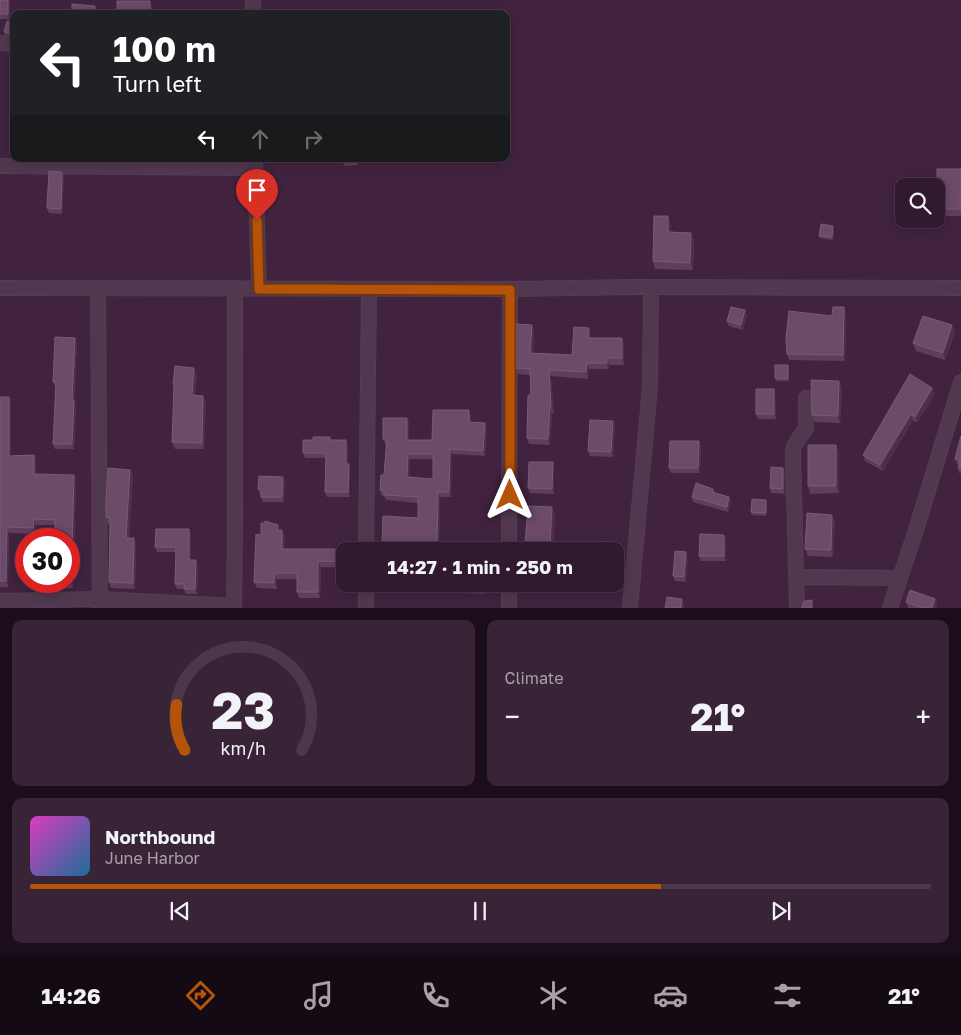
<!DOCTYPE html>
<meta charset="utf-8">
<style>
body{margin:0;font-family:"Golos Text",sans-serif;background:#392337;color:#f1f3f6;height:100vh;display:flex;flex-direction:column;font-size:19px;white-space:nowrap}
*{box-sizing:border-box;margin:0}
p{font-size:16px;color:#a8a1aa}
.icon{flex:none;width:28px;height:28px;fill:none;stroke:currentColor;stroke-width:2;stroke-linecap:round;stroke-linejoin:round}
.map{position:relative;height:608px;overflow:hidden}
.details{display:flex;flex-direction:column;gap:12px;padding:12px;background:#1b0e1a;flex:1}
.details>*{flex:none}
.hud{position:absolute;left:10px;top:10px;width:500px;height:152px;border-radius:10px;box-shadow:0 2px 12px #0003,0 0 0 1px #4c384b;background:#202124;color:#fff;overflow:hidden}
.tools{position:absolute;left:895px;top:178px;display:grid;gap:10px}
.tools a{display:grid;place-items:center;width:50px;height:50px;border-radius:10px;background:#311a2f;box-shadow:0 2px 12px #0003,0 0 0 1px #4c384b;font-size:25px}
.speed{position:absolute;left:15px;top:528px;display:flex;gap:10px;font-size:25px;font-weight:700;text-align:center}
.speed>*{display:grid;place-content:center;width:65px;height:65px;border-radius:50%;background:#311a2f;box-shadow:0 2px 12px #0003,0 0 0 1px #4c384b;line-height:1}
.speed .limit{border:8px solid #d22;background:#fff;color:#111}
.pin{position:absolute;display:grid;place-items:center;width:42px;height:42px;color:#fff;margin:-51px -21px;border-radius:50% 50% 50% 0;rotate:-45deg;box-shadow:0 0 5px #0007}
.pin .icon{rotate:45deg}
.me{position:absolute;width:55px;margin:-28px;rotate:0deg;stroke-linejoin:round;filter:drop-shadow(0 0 4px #0008)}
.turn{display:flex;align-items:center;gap:18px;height:105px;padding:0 20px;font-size:22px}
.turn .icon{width:65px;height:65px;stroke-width:2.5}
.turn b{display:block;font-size:35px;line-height:42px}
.lanes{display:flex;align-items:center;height:48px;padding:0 20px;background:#0003;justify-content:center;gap:25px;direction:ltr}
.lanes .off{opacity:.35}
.big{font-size:38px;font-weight:700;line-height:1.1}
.details .widget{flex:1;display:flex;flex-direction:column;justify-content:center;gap:8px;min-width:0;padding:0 18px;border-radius:10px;background:#392337}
.details .dial{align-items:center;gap:0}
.dial svg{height:130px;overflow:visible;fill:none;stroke:#4c384b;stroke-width:7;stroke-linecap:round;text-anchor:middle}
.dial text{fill:#f1f3f6;stroke:none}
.song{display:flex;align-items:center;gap:15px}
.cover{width:60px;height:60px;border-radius:8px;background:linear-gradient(135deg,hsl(310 70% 55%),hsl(200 70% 35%))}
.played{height:5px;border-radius:2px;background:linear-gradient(90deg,#b45309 70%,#4c384b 70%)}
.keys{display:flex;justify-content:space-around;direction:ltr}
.heat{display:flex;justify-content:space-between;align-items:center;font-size:28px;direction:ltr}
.details .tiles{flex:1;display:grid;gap:12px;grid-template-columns:1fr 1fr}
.widget:last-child{grid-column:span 2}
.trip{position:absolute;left:336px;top:542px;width:288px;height:50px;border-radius:10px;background:#311a2f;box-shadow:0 2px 12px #0003,0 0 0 1px #4c384b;font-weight:700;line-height:50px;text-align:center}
.dock{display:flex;height:80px;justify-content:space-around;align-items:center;background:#140a13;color:#a8a1aa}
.dock .icon{width:35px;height:35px}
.dock .on{color:#b45309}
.dock b{font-size:22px;color:#f1f3f6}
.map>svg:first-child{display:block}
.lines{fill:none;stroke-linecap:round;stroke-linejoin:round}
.street-casing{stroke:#573e54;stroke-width:16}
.street{stroke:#51384e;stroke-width:14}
.wall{fill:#5f3e5c;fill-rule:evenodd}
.shaded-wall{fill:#4e2e4c}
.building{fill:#6b4b68;stroke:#7a5b77;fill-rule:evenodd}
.route-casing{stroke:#753606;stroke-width:12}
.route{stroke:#b45309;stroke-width:9}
</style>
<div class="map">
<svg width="961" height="608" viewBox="0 0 961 608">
<rect width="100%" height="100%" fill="#41233f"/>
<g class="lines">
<defs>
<path id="street" d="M253 14V0
M0 43 14 44
M255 159 259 289
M0 166 255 168
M0 288 510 289 636 287 961 288
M98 288 100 608
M366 551 369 289
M509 551 510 289
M796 577 900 578
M0 601 100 599 234 606
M234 608 235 521V288
M366 608V584
M509 608V584
M630 608 650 387 651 288
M797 608 793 454 794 446 806 428V398
M890 608 916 530 961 382"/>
</defs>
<!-- street casing -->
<use href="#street" class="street-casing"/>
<!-- street -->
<use href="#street" class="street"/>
</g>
<!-- wall -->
<path class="wall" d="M0 0H10L9 19H0Z
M14 22 13 35H5L4 32Z
M342 159H358V165L344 166Z
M961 169V216H939L937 209Z
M64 177 62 214 49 213 47 208Z
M671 224V232L694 240 693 270 655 269 653 261Z
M834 229 833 240 820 238 819 236Z
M844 307 846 313 845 361 789 360 787 354Z
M745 310 747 315 743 330 729 326 727 321Z
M532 325 534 332 533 353 572 355 591 334V338L624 344V365H609V369H589L588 379 551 376 554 413H552L550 445 529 444 527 438 531 395 530 375 518 374 516 368Z
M952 325 955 333 945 360 916 351 913 343Z
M77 343 74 400 76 405 74 449H55L53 444 56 387H55L53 382Z
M788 365 789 368V381H776L775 378Z
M194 368 197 375 195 395 206 402 204 449H175L172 442 174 388 173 384Z
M839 381 842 389 840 423 815 422 812 415Z
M932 388 935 394 917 423 913 420 883 471 865 461 863 455Z
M775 394 776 419H758L756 414Z
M0 397 11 402V456L34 455 36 461V474L76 480 73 588H56L54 582 55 525H36L35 534 9 533 8 587H0Z
M471 416V422L485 423 487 428 485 456 452 454 451 497H440L439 550 384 548 382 543 418 518V503L386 500 384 496H382L380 490 384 475 386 444H385L383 439 407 418 409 423V440H432ZM410 459H433V479L409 477Z
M613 421 615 426 613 457 590 456 588 451Z
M961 436V473H959L958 468 959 464H957L955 459Z
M331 440 348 445V464L350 469V497H327L325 492 326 458H305L303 453Z
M701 446 700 473H671L669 468Z
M839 452V493L810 494 808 486Z
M553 462 554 467V494L530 493 528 488Z
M783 468 785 473V494L771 493 770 488Z
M130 470 133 476 129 538H134L136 544 135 589 111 588 109 582 110 524H108L106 517Z
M285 482 284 502H263L261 497V494H260L258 489Z
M713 489 715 493 729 497 731 502 728 512 693 502 692 497Z
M766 500 767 502 766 516 752 515 751 512Z
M555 515 553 551H528L525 544Z
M835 522 833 557 808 556 805 549Z
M189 529 191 534V560L198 565 197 594H186L184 589H177L175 584 176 552H157L155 547Z
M280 530H282L285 536 284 549H351L352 551H345V568L321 567 320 598H299L297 592V579H277V589L257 588 254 582 261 535Z
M724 535 726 540V561H701L699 556Z
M688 557 686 582 675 581 673 576Z
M485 584V594L460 593 458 588Z
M935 599 937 604 936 608H909L908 607 906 602Z"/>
<!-- shaded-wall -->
<path class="shaded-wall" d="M8 0H10L9 19 8 14Z
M150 1 152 6V14L150 13Z
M95 6 97 11V14H95Z
M356 159H358V165Z
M62 172 64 177 62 214 61 209Z
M668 216 671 224V240L668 232Z
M833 226 834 229 833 240 832 237Z
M691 233 694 240 693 270 690 263Z
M844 307 846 313 845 361 843 355Z
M745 310 747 315 743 330 741 325Z
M532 325 534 332 532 359 530 353Z
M952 325 955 333 945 360 943 353Z
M589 328 591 334 590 344 588 338Z
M75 338 77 343 73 405 72 400Z
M622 338 624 344V365L622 358Z
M607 358 609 365V369L607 363Z
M587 363 589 369 588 379 586 372Z
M788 365 789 368V381L788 379Z
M194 368 197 375 194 402 192 395Z
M549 370 551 376 554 413 551 406Z
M839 381 842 389 840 423 838 416Z
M932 388 935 394 917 423 915 417Z
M774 389 775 394 776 419 774 414Z
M203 396 206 402 204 449 202 443Z
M9 397 11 402V461L9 456Z
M74 400 76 405 74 449 72 444Z
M550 406 552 413 550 445 548 439Z
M469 410 471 416V428L469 422Z
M911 414 913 420 883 471 880 465Z
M407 418 409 423V446L407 440Z
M613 421 615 426 613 457 611 452Z
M485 423 487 428 485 456 483 451Z
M346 440 348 445V469L346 464Z
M699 441 701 446 700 473 698 468Z
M836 445 839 452V493L836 486Z
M450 449 452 454 451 497 449 492Z
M408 454 410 459 409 483 407 477Z
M34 455 36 461V480L34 474Z
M553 462 554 467V494L552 489Z
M349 464 350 469V497L348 492Z
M783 468 785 473V494L783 489Z
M130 470 133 476 128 544 126 538Z
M74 475 76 480 73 588 71 582Z
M283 477 285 482 284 502 282 497Z
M438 492 440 497 439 550 437 545Z
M729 497 731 502 728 512 727 507Z
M766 500 767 502 766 516Z
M552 507 555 515 553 551H552L550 546Z
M832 515 835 522 833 557 831 550Z
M34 519 36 525 35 534 33 528Z
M7 527 9 533 8 587 6 581Z
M189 529 191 534V565L189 560Z
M282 530 285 536 284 555 282 549Z
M724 535 726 540V561L724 556Z
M134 538 136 544 135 589 133 583Z
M686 552 688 557 686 582 684 577Z
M196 560 198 565 197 594 195 589Z
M318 561 321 567 320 598 318 592Z
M275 573 277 579V589L274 583Z
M483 584H485V594L483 589Z
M682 599 684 604V608H681Z
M935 599 937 604 936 608H932Z"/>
<!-- building -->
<path class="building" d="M0 0H8V14H0Z
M117 1H150V13L117 14Z
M72 4 95 6V14H72Z
M293 10 313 13V14H293Z
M7 21 14 22V32L12 33 4 32Z
M937 169H961V209H937Z
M49 171 62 172 61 209 47 208Z
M654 216H668V232L691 233 690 263 653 261Z
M821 224 833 226 832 237 819 236Z
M731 307 745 310 741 325 727 321Z
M833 307H844L843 355 787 354 786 338 789 311 832 316Z
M923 316 952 325 943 353 913 343Z
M516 324 532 325 530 353 572 355 574 327 589 328 588 338H622V358H607V363H587L586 372 549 370 551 406H550L548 439 527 438 528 395H531L530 369 516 368Z
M55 337 75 338 72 400H74L72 444H53L56 382H53Z
M775 365H788V379L775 378Z
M175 366 194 368 192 395 203 396 202 443 172 442 174 385 173 384Z
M910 374 932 388 915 417 911 414 880 465 863 455Z
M811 380 839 381 838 416 812 415Z
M756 389H774V414H756Z
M0 397H9V456L34 455V474L74 475 71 582H54V581H69V539H55V520L34 519 33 528 7 527 6 581H0Z
M433 410H469V422L485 423 483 451 450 449 449 492H438L437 545 382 543 383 516 418 518V497L384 495V491L380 490 381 475H384L387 439H383V418H407V440H432ZM408 454H433V479L407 477Z
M590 420 613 421 611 452 588 451Z
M961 436V469L958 468 960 460 955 459Z
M313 437H330V440H346V464H349L348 492H325L326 453H303V440H313Z
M670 441H699L698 468H669Z
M808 445H836V486H808Z
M529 462H553L552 489 528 488Z
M771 467 783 468V489L770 488Z
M108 468 130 470 126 538H134L133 583 109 582 110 518 106 517V500Z
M259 476 283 477 282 497H261V489H258Z
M696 483 713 489 712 492 729 497 727 507 692 497Z
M752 499 766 500V513L751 512Z
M528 506 552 507 550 546 525 544Z
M807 513 832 515 831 550 805 549Z
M265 521 278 525V530H282V549H351V551H345V562L318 561V592H297V573H275L274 583 254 582 256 534 261 535V523H265Z
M156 529H189V560H196L195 589H184V584H175L176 547H155Z
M700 534 724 535V556H699Z
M675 551 686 552 684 577 673 576Z
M458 584H483V589L458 588Z
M910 590 935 599 932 608H922L906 602Z
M667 597 682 599 681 608H665Z
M812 600V608H802L804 601Z"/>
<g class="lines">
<defs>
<path id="route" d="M257 220 259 289 510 290V495"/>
</defs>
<!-- route casing -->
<use href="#route" class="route-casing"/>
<!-- route -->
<use href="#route" class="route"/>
</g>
</svg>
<div class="tools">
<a><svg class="icon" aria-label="search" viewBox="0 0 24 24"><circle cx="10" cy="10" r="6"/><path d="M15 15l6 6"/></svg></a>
</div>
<div class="speed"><div class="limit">30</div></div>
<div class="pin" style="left:257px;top:220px;background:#d93025"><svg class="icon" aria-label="arrive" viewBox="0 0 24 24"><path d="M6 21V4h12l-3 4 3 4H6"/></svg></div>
<svg class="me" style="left:510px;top:495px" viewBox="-20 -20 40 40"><path d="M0-17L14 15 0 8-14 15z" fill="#b45309" stroke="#fff" stroke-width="4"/></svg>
<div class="trip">14:27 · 1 min · 250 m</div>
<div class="hud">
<div class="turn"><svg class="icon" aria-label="left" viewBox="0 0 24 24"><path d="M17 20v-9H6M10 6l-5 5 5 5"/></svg><div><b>100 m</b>Turn left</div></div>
<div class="lanes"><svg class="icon" aria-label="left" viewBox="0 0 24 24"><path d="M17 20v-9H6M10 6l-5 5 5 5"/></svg><svg class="icon off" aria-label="ahead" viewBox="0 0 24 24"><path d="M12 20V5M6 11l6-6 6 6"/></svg><svg class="icon off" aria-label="right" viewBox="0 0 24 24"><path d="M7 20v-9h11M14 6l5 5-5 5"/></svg></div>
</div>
</div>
<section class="details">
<div class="tiles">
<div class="widget dial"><svg viewBox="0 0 100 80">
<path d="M14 69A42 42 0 1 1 86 69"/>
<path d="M14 69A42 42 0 0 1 9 41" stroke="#b45309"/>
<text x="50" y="56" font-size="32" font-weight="700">23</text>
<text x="50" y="72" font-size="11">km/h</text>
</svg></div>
<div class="widget"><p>Climate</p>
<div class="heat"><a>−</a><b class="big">21°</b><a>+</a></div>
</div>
<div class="widget">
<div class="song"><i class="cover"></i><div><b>Northbound</b><p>June Harbor</p></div></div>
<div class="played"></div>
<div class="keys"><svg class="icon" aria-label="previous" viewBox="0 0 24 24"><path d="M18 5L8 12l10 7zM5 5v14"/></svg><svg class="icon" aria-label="pause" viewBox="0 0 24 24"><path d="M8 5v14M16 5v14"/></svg><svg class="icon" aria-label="next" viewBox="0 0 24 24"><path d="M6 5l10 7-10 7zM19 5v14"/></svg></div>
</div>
</div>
</section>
<nav class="dock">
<b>14:26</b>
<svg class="icon on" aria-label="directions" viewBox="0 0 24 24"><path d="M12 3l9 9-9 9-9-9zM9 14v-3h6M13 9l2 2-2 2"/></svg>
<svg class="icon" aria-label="music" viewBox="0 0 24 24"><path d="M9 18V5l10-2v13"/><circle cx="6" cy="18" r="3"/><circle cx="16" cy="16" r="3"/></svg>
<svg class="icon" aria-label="phone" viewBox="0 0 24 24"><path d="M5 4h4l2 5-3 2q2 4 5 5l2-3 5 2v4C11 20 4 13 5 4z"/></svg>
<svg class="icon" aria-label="climate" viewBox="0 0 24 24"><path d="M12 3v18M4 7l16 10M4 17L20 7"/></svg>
<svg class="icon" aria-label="car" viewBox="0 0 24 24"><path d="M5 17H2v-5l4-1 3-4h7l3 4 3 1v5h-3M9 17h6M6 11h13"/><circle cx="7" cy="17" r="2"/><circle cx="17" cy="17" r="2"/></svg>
<svg class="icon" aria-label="filters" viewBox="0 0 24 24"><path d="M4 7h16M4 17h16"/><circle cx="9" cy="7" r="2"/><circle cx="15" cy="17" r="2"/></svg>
<b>21°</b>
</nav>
